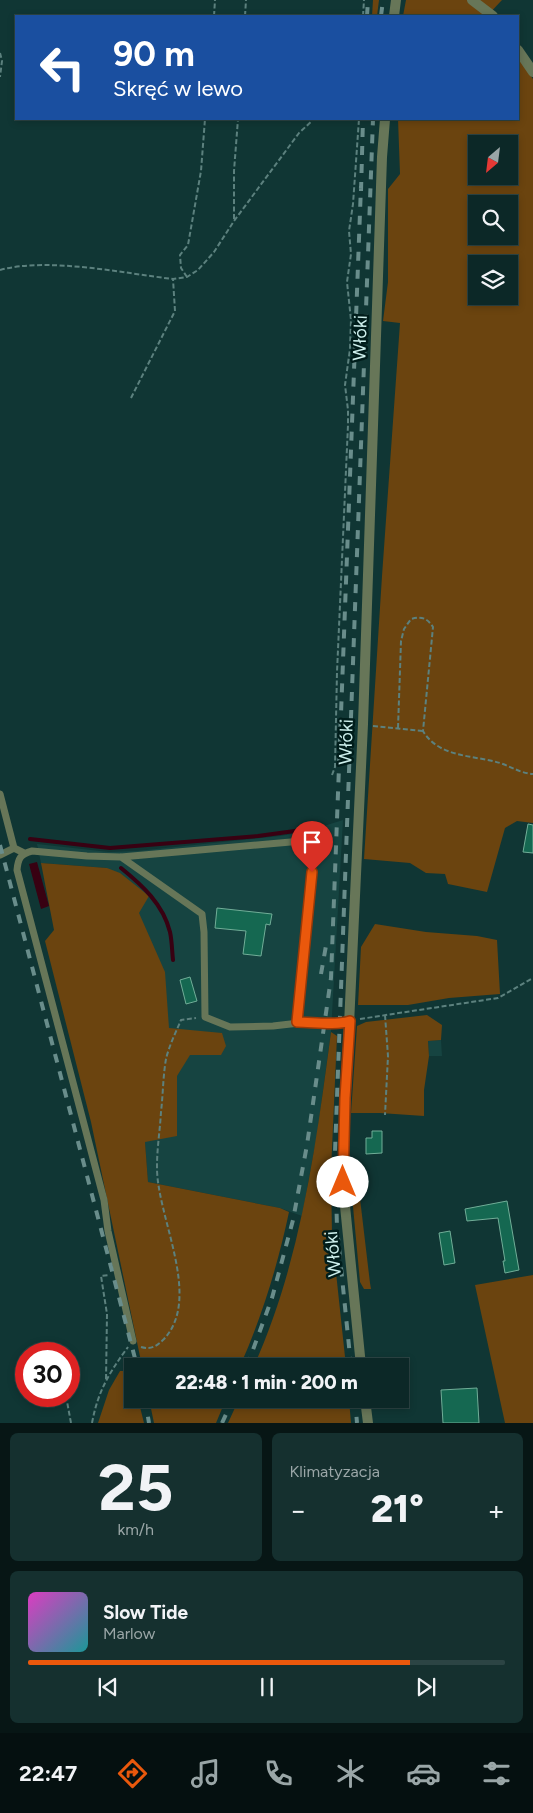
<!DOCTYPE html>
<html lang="pl">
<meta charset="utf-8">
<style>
body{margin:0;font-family:Figtree,sans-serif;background:#15302f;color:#f1f3f6;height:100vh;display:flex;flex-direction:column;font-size:19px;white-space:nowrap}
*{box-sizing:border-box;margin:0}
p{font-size:16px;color:#9aa6a7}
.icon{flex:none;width:28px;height:28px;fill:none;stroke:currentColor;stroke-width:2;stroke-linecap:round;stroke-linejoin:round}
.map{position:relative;height:1423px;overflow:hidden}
.details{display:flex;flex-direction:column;gap:10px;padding:10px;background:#071615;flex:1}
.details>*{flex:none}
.banner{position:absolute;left:15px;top:15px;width:504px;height:105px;border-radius:0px;box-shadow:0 2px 8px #0003,0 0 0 1px #2c4444;background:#1a4fa0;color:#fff;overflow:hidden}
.needle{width:32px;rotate:208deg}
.controls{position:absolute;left:468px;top:135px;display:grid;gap:10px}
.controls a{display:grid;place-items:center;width:50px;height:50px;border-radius:0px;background:#0c2827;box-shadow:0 2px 8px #0003,0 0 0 1px #2c4444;font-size:25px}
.speed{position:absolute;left:15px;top:1342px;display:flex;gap:10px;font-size:25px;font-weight:700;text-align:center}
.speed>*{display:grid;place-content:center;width:65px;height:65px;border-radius:50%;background:#0c2827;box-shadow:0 2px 8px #0003,0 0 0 1px #2c4444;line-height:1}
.speed .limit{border:8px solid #d22;background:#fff;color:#111}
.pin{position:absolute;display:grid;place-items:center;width:42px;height:42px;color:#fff;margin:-51px -21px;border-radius:50% 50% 50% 0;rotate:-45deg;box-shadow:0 0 5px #0007}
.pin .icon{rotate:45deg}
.me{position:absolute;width:55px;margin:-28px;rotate:0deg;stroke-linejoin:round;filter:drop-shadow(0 0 4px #0008)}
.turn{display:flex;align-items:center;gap:18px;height:105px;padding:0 15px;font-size:22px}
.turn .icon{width:65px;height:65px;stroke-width:2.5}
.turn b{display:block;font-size:35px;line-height:42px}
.big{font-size:38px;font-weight:800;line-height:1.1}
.details .card{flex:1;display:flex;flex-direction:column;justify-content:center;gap:8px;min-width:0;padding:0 18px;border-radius:8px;background:#15302f}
.details .dial{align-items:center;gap:0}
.dial b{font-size:65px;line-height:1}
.song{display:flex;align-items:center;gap:15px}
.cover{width:60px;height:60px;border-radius:8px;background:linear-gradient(135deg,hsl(310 70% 55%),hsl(180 70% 35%))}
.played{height:5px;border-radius:2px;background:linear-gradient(90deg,#ea580c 80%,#2c4444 80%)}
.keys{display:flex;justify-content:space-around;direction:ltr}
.heat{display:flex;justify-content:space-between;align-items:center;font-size:28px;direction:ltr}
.details .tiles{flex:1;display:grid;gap:10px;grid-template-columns:1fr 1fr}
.card:last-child{grid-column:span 2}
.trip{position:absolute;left:124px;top:1358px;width:285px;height:50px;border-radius:0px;background:#0c2827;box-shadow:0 2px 8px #0003,0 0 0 1px #2c4444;font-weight:800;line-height:50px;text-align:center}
.tab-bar{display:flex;height:80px;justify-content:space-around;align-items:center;background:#051010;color:#9aa6a7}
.tab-bar .icon{width:35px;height:35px}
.tab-bar .active{color:#ea580c}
.tab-bar b{font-size:22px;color:#f1f3f6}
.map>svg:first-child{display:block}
.built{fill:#164441}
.green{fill:#6b440f;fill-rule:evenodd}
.water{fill:#380112}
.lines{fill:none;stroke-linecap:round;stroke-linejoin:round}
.stream{stroke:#380112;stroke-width:4}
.building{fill:#156851;stroke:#71ae98}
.path{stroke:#5c817e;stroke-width:2;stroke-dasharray:5 2.5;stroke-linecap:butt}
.service{stroke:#677658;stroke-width:7}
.minor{stroke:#677658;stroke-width:10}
.rail{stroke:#698d8b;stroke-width:4;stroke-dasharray:9 9;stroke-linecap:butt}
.route-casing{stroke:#983908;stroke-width:12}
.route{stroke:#ea580c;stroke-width:9}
.labels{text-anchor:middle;stroke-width:5;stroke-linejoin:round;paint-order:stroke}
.street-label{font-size:18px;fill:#cef0ed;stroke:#001d1b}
</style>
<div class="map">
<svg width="533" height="1423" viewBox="0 0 533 1423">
<rect width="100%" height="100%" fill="#103634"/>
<!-- built -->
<path class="built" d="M343 820 331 1032 317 1135 302 1216 280 1208 148 1182 132 972 107 868 41 863 37 844 109 852 137 851 280 836 305 832Z
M441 1040 442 1056H429L428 1041Z"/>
<!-- green -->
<path class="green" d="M373 0H379L377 16H372Z
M406 0H502L487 16H403Z
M518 58 533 79V823L517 821 505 828 487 892 448 884 445 874 426 873 410 863 364 859 382 576 400 323 383 321 388 282V189L400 174 398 119H518ZM476 144H509V176H476ZM476 204H509V236H476ZM476 264H509V296H476Z
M41 863 107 868 120 873 149 896 139 913 165 972 169 1028 222 1033 226 1046 221 1055H190L177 1076V1136L145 1142 148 1182 280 1208 289 1212C278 1264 262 1317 240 1366H142L91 1122 45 941 54 930Z
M375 924 426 932 477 936 497 940 500 994 449 998 408 1005H358L361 947Z
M427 1015 442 1025 441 1040 428 1041 429 1056 424 1090V1116L380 1113H351L357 1026 366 1022Z
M331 1032 337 1036 331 1171 332 1235 346 1366H254C301 1261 316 1145 331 1032Z
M357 1173 370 1283 371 1289H364L360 1282 350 1174Z
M533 1275V1423H505L475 1285Z
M120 1371H130L132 1380V1399H138L144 1423H98L109 1390Z
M149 1399H226L216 1423H154Z
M239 1399H349L351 1423H228Z"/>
<!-- water -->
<path class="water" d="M37 862 49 906 41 909 29 864Z"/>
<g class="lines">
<!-- stream -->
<path class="stream" d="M30 839 110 848 258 836 302 830
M121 868C142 885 163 904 170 932 172 941 172 951 173 960"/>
</g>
<!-- building -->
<path class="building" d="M528 824 533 825V853L523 852Z
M217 908 272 914 270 925 266 924 261 956 243 954 246 931 215 928Z
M190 977 197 1001 186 1004 180 980Z
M372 1131H382V1153L366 1154V1138H372Z
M507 1201 519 1270 505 1273 503 1261H505L498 1218 467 1221 465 1209Z
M450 1231 455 1263 444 1265 439 1233Z
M477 1388 479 1423H443L441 1390Z"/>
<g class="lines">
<!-- path -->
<path class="path" d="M214 16 215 0
M245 16 246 0
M363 16 364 0
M0 53 2 61 0 77
M234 219V171L238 119
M0 270C48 257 122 273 173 279L187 277 198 270 214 252 234 221 299 133 314 119
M187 277 181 268 180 255 188 245 201 171 205 119
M131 398 175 311 173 279
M373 726 423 731
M398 728 401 641 404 629 411 619C422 616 427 618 433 627L423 731C439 758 474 755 500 763 512 767 520 773 533 774
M332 775 335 767 337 672 348 425V410L345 385 350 349 351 320 347 282 351 254 349 231 353 204 359 119
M385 1015 388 1056 385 1115
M360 1019 498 998 533 978
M141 1347C151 1350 157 1346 164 1339 203 1297 156 1216 157 1166 157 1148 160 1130 161 1112 163 1095 163 1076 166 1059 169 1046 176 1032 181 1020L196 1018
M106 1379 107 1314 101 1276 110 1275
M66 1396 71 1423
M92 1423C98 1391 109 1373 128 1347"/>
<!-- service -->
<path class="service" d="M0 794 14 848
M0 855 14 848 24 853
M121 857 202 914 204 932 205 1017 230 1027 273 1026 308 1022H325L340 1024 350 1021
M133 1341 108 1231 104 1200 17 870C18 859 20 854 32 851L87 856 121 857 302 841 310 843 313 853 297 1022"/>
<!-- minor -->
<path class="minor" d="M472 0 493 16
M394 16 396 0
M518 50 533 72
M361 1366 344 1196V1132L363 724 382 157 385 119
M365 1399 368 1423"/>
<!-- rail -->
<path class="rail" d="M367 16 368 0
M381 16 383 0
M361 191 363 119
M0 845 137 1366
M321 974 327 940
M247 1366 272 1298 293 1220 307 1145 331 978 361 186
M351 1366 337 1228 335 1152 373 119
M145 1399 149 1423
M355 1399 357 1423
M222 1423 233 1399"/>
</g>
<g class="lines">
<defs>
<path id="route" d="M312 872 297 1022C313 1022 335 1026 350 1021L345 1098 343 1182"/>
</defs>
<!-- route casing -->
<use href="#route" class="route-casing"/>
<!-- route -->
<use href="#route" class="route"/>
</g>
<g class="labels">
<!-- street labels -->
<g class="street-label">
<text transform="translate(360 338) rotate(-88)" y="6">Włóki</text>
<text transform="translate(346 742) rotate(-88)" y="6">Włóki</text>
<text transform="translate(333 1254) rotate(-95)" y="6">Włóki</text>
</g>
</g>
</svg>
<div class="controls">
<a><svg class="needle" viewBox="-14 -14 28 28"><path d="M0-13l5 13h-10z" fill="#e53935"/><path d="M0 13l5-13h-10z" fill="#9aa6a7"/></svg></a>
<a><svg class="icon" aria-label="search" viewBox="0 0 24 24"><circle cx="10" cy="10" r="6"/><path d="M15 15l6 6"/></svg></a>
<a><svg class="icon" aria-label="layers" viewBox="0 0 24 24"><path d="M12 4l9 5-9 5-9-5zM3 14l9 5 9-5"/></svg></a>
</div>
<div class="speed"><div class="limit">30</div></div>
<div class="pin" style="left:312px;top:872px;background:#d93025"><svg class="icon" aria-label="arrive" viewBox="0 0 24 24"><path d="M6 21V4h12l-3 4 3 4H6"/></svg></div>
<svg class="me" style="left:343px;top:1182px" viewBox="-20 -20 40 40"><circle r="19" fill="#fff"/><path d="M0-13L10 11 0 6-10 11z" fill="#ea580c"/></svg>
<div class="trip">22:48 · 1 min · 200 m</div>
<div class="banner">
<div class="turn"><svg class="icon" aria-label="left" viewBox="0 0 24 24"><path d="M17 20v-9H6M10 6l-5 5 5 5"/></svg><div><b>90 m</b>Skręć w lewo</div></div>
</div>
</div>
<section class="details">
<div class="tiles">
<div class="card dial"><b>25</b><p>km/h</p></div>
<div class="card"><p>Klimatyzacja</p>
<div class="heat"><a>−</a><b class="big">21°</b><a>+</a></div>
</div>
<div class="card">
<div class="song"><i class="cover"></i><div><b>Slow Tide</b><p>Marlow</p></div></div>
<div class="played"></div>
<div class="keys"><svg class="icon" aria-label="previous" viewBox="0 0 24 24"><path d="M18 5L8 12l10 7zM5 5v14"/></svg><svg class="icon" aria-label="pause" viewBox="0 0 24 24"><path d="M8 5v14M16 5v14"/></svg><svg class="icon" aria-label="next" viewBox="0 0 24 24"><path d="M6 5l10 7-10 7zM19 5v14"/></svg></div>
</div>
</div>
</section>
<nav class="tab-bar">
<b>22:47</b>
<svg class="icon active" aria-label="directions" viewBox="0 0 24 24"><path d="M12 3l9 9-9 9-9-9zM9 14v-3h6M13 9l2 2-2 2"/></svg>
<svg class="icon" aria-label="music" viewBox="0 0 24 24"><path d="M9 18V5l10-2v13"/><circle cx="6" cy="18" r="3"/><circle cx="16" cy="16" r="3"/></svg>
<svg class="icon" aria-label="phone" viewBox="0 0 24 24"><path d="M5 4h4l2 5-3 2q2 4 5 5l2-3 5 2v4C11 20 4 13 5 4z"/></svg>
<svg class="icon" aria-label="climate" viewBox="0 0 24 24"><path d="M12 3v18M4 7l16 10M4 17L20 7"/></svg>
<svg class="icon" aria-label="car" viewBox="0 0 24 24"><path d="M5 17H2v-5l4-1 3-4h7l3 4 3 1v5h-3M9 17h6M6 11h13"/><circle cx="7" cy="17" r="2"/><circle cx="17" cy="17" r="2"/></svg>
<svg class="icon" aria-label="filters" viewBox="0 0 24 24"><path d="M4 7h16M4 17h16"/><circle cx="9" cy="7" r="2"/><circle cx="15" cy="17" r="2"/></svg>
</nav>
